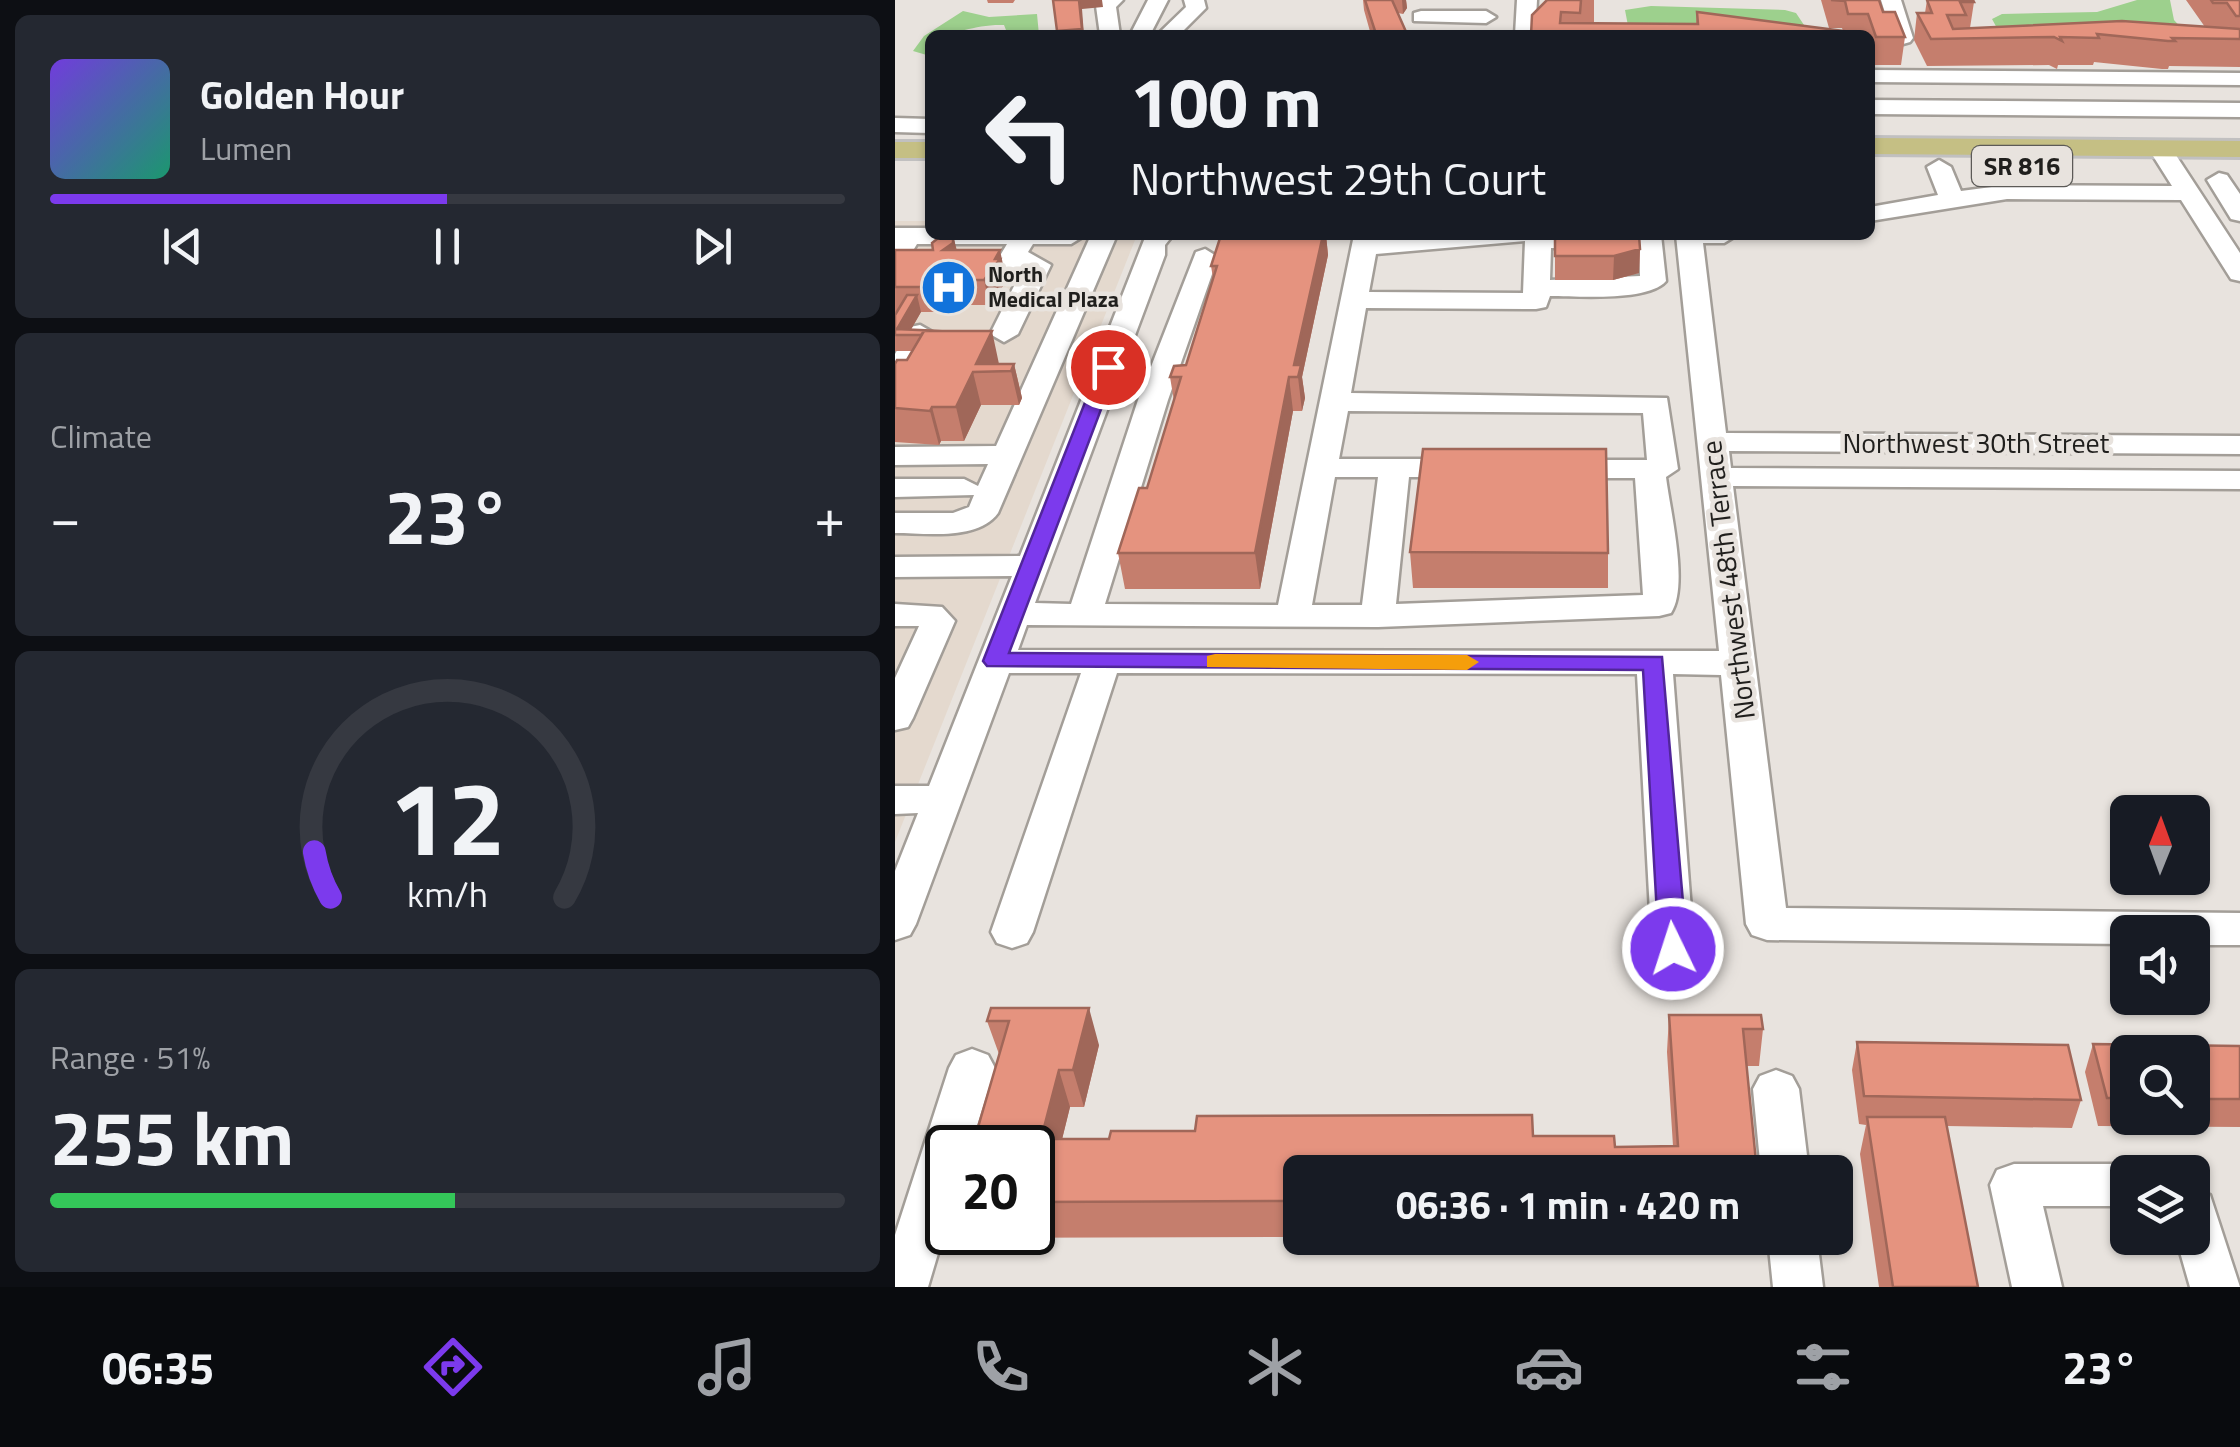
<!DOCTYPE html>
<meta charset="utf-8">
<style>
body{margin:0;font-family:"Titillium Web",sans-serif;background:#242831;color:#f1f3f6;height:100vh;display:flex;flex-direction:column;font-size:38px;white-space:nowrap}
*{box-sizing:border-box;margin:0}
p{font-size:32px;color:#9ea1a6}
.icon{flex:none;width:55px;height:55px;fill:none;stroke:currentColor;stroke-width:2;stroke-linecap:round;stroke-linejoin:round}
.map{position:relative;flex:1;overflow:hidden}
.side{display:flex;flex-direction:column;gap:15px;padding:15px;background:#0d0f14;width:895px}
.side>*{flex:none}
.top-card{position:absolute;left:30px;top:30px;width:950px;height:210px;border-radius:15px;box-shadow:0 2px 8px #0004;background:#171b24;color:#f1f3f6;overflow:hidden}
.needle{width:65px;rotate:1deg}
.buttons{position:absolute;left:1215px;top:795px;display:grid;gap:20px}
.buttons a{display:grid;place-items:center;width:100px;height:100px;border-radius:15px;background:#171b24;box-shadow:0 2px 8px #0004;font-size:50px}
.speed{position:absolute;left:30px;top:1125px;display:flex;gap:20px;font-size:50px;font-weight:700;text-align:center}
.speed>*{display:grid;place-content:center;width:130px;height:130px;border-radius:50%;background:#171b24;box-shadow:0 2px 8px #0004;line-height:1}
.speed .limit{border:5px solid #111;border-radius:15px;background:#fff;color:#111}
.pin{position:absolute;display:grid;place-items:center;width:85px;height:85px;color:#fff;margin:-42px;border:5px solid #fff;border-radius:50%;box-shadow:0 2px 10px #0007}
.me{position:absolute;width:110px;margin:-55px;rotate:356deg;stroke-linejoin:round;filter:drop-shadow(0 0 8px #0008)}
.turn{display:flex;align-items:center;gap:35px;height:210px;padding:0 40px;font-size:45px}
.turn .icon{width:130px;height:130px;stroke-width:2.5}
.turn b{display:block;font-size:70px;line-height:85px}
.big{font-size:75px;font-weight:700;line-height:1.1}
.side .card{flex:1;display:flex;flex-direction:column;justify-content:center;gap:15px;min-width:0;padding:0 35px;border-radius:15px;background:#242831}
.side .dial{align-items:center;gap:0}
.dial svg{height:260px;overflow:visible;fill:none;stroke:#363941;stroke-width:7;stroke-linecap:round;text-anchor:middle}
.dial text{fill:#f1f3f6;stroke:none}
.song{display:flex;align-items:center;gap:30px}
.cover{width:120px;height:120px;border-radius:15px;background:linear-gradient(135deg,hsl(260 70% 55%),hsl(160 70% 35%))}
.played{height:10px;border-radius:5px;background:linear-gradient(90deg,#7c3aed 50%,#363941 50%)}
.keys{display:flex;justify-content:space-around;direction:ltr}
.heat{display:flex;justify-content:space-between;align-items:center;font-size:55px;direction:ltr}
.charge{height:15px;border-radius:8px;background:linear-gradient(90deg,#34c759 51%,#363941 0)}
.trip{position:absolute;left:388px;top:1155px;width:570px;height:100px;border-radius:15px;background:#171b24;box-shadow:0 2px 8px #0004;font-weight:700;line-height:100px;text-align:center}
.tab-bar{display:flex;height:160px;justify-content:space-around;align-items:center;background:#090b0e;color:#9ea1a6}
.tab-bar .icon{width:70px;height:70px}
.tab-bar .selected{color:#7c3aed}
.tab-bar b{font-size:45px;color:#f1f3f6}
main{display:flex;flex:1;min-height:0}
.map>svg:first-child{display:block}
.built{fill:#e4d9ce}
.water{fill:#9dd08d}
.lines{fill:none;stroke-linecap:round;stroke-linejoin:round}
.minor-casing{stroke:#a39e98;stroke-width:5}
.major-casing{stroke:#c1c0c0;stroke-width:6}
.minor{fill:#fff;fill-rule:evenodd}
.major{fill:#c5bf84;fill-rule:evenodd}
.wall{fill:#c57e6d;fill-rule:evenodd}
.shaded-wall{fill:#a06759}
.building{fill:#e5937f;stroke:#a06759;stroke-width:2.5}
.route{fill:#7c3aed;stroke:#51269a;stroke-width:2.5}
.slow{fill:#f59e0b}
.labels{text-anchor:middle;stroke-width:9;stroke-linejoin:round;paint-order:stroke}
.far-poi-label{font-size:22px;font-weight:bold;fill:#201f1d;stroke:#e8e3de;text-anchor:start}
.shield{fill:#e8e3de;stroke:#5c5a57;stroke-width:2.5}
.shield-label{font-size:25px;font-weight:bold;fill:#201f1d}
.street-label{font-size:28px;fill:#201f1d;stroke:#e8e3de}
</style>
<main>
<section class="side">
<div class="card">
<div class="song"><i class="cover"></i><div><b>Golden Hour</b><p>Lumen</p></div></div>
<div class="played"></div>
<div class="keys"><svg class="icon" aria-label="previous" viewBox="0 0 24 24"><path d="M18 5L8 12l10 7zM5 5v14"/></svg><svg class="icon" aria-label="pause" viewBox="0 0 24 24"><path d="M8 5v14M16 5v14"/></svg><svg class="icon" aria-label="next" viewBox="0 0 24 24"><path d="M6 5l10 7-10 7zM19 5v14"/></svg></div>
</div>
<div class="card"><p>Climate</p>
<div class="heat"><a>−</a><b class="big">23°</b><a>+</a></div>
</div>
<div class="card dial"><svg viewBox="0 0 100 80">
<path d="M14 69A42 42 0 1 1 86 69"/>
<path d="M14 69A42 42 0 0 1 9 55" stroke="#7c3aed"/>
<text x="50" y="56" font-size="32" font-weight="700">12</text>
<text x="50" y="72" font-size="11">km/h</text>
</svg></div>
<div class="card"><p>Range · 51%</p><b class="big">255 km</b><div class="charge"></div></div>
</section>
<div class="map">
<svg width="1345" height="1287" viewBox="0 0 1345 1287">
<rect width="100%" height="100%" fill="#e8e3de"/>
<!-- built -->
<path class="built" d="M0 221H35V235H242L0 842Z"/>
<!-- water -->
<path class="water" d="M1242 0H1275L1279 20 1289 31 1103 30 1097 19 1107 14 1202 12Z
M756 6 890 10 901 13 911 28 900 35 734 31 730 10Z
M68 11 94 17 142 14 144 35H113L109 25C79 24 63 35 35 35V56L18 51 29 36Z"/>
<g class="lines">
<defs>
<path id="minor" d="M206 0H228L221 7 225 35H205L201 6Z
M253 0H273L255 35H235Z
M289 0H309L311 8 284 35H262L291 7Z
M622 0H642L640 35H620Z
M986 0H1006L1018 38 1015 42 1008 44 998 38Z
M526 11H591L601 17 591 23 519 21V13Z
M975 70 1345 73V85L975 82Z
M975 100 1345 103V117L975 114Z
M0 118 35 119V133L0 132Z
M1265 141 1273 143 1345 253V281L1336 279 1286 200 1112 199 975 221V207L1043 195 1032 167 1044 160 1056 167 1066 191 1112 185 1277 186 1253 148Z
M1324 173 1332 175 1345 194V221L1336 219 1312 180Z
M0 228H35V235L189 236 176 244H138L133 252 156 265 123 334 109 342 95 334 128 268 43 274 0 268ZM22 244H112L106 254 43 258 16 254Z
M196 235H222L103 513C83 541 30 533 0 533V513H58L74 507 79 495 0 497V479H69L83 486 93 464 0 465V447L101 446Z
M251 235H278L270 245V255L140 603 176 604 243 400 301 252 310 249 323 257 273 400 210 604 383 605 459 235H766L771 281C753 302 682 296 655 296L651 307 641 309 471 308 456 393 772 398 783 469 771 477C775 510 794 586 776 613L764 616 483 627 132 625 123 650 824 651 781 235H842L829 243H808L831 433 1345 436V454L834 451 836 468 1345 471V489L838 486 891 908 1345 913V945H1298V932H1232V944L872 940 857 935 851 924 826 675 778 674 799 949 793 961 778 965 763 961 757 949 742 674 222 673 138 932 132 943 117 948 102 943 96 932 186 673H114L21 924 15 935 0 940V871L23 813 0 814V786H34L117 576 0 577V557L125 556ZM630 241 628 293 474 292 481 254ZM656 248H744L745 276 655 280ZM453 411 748 413 752 460H663L648 469 663 478H740L748 595 501 604 514 477H571L586 468 571 459H444ZM440 477H483L467 605H417Z
M25 325 39 333 14 381 0 390V354L15 327Z
M0 604 47 607 60 621 18 718 13 727 0 730V678L24 626H0Z
M77 1049 93 1055 100 1068 75 1148H52V1223L33 1287H0V1235L54 1068 61 1055Z
M881 1070 897 1076 904 1089 914 1172H866L858 1089 865 1076Z
M1119 1164H1232L1250 1172H1232V1206H1148L1167 1287H1117L1095 1185 1102 1170Z
M1298 1188 1315 1195 1345 1287H1295L1281 1238H1298Z
M873 1238H922L928 1287H878Z"/>
<path id="major" d="M975 138 1345 141V157L975 154Z
M0 142H35V158H0Z"/>
</defs>
<!-- minor casing -->
<use href="#minor" class="minor-casing"/>
<!-- major casing -->
<use href="#major" class="major-casing"/>
<!-- minor -->
<use href="#minor" class="minor"/>
<!-- major -->
<use href="#major" class="major"/>
</g>
<!-- wall -->
<path class="wall" d="M92 0H120L118 3H93Z
M468 0H511L512 8 508 14 503 13 512 35H476L469 10Z
M652 0H699V23L801 24 802 12 948 31 947 28H934L926 0H984L988 12 1010 37 1006 65H978L975 56V35H636Z
M1032 0 1079 2 1075 28 1310 27 1291 0H1345V67L1274 66 1273 69H1267L1199 62 1198 65H1163L1162 69 1154 65 1032 66 1019 40 1022 13H1030Z
M58 235 61 250 110 274 109 277 110 283 95 305H61L58 312H26L16 329 48 331 104 364H119L127 398 124 405H86L69 441H46L44 445 0 442V364L12 360 17 351H0V315L2 312H0V250H38Z
M326 235H431L433 255 407 377 410 398 407 411H398L365 589H230L223 553 252 488 279 401 275 377 291 365 318 278 316 266Z
M660 235 745 249 744 273 718 280H660Z
M515 552 713 553V588H518Z
M96 1008 204 1045 189 1107H175L167 1139 638 1136 720 1147 778 1146 772 1052 774 1015 868 1029 864 1066H852L862 1172H405V1237L75 1238 73 1232H138V1148L92 1021Z
M962 1042 1186 1100 1177 1128 1052 1126 1083 1287H984L965 1154 971 1125 964 1124 957 1070Z
M1198 1044 1345 1046V1127L1203 1126 1190 1072ZM1232 1052H1298V1118H1232Z"/>
<!-- shaded-wall -->
<path class="shaded-wall" d="M184 0H207L208 7 187 9 189 35H163L162 31Z
M507 0H511L512 8 508 14Z
M58 235 64 259 48 250Z
M428 235H431L433 255 407 377 410 398 407 411 403 377 399 365Z
M745 249 744 273 718 280 719 256Z
M105 250 110 274 109 277 110 283 95 305 89 280Z
M55 280 61 305 58 312 51 287Z
M22 295 26 312 13 335 2 329Z
M97 331 104 364H81Z
M119 364 127 398 124 405 116 371Z
M78 372 86 405 69 441 61 407Z
M394 377 398 411 365 589 360 553Z
M37 407 46 441 44 445 35 411Z
M194 1008 204 1045 189 1107 178 1070Z
M164 1070 175 1107 158 1176 146 1139Z"/>
<!-- building -->
<path class="building" d="M158 0H184L187 29 162 31Z
M470 0H497L512 34 486 35 480 31Z
M652 0H686L685 13 666 12 665 23 803 24 802 12 972 34 636 35 637 15Z
M936 0H984L988 12H1000L1010 37H981L973 14H953L950 1Z
M1032 0H1078L1079 2H1065L1071 15H1052L1058 29 1227 21 1345 29V39L1277 38 1280 41H1273L1202 34 1204 38 1165 37 1167 41 1159 37 1036 39 1022 13H1037Z
M1316 0H1345V16H1341L1332 3H1318Z
M47 235H58V243L48 250H105L100 259H105L89 280H55L51 287H0V250H38L37 243Z
M326 235H428L399 365H406L403 377H394L360 553H223L244 488H252L286 377H275L279 366 291 365 322 266H316Z
M660 235H744L745 249 719 256H660Z
M12 295H22L2 329 47 331H29L26 335H0V315Z
M29 331H97L81 364H119L116 371 78 372 61 407H37L35 411 0 408V364L2 360H12Z
M528 449H711L713 553 515 552Z
M96 1008H194L178 1070H164L146 1139H214L216 1131H300L302 1116 637 1115 638 1136H719L720 1147 783 1146 774 1015H866L868 1029H848L862 1172H405V1201L138 1202V1148H77L114 1021H92Z
M962 1042 1173 1045 1186 1100 969 1096Z
M1198 1044 1345 1046V1099H1298V1052H1232V1098H1212Z
M972 1117H1050L1083 1287H998Z"/>
<!-- route -->
<path class="route" d="M213 361 222 367 114 653 767 657 792 949 788 956H768L764 949 748 670 92 666 88 661 204 367Z"/>
<!-- slow -->
<path class="slow" d="M320 654 572 655 584 662 572 670 312 667V656Z"/>
<!-- icons -->
<defs>
<symbol id="hospital-disc" viewBox="-11 -11 22 22"><circle r="9.5" fill="#1273db" stroke="#e8e3de"/><path d="M-5-5h3v3.5h4V-5h3V5h-3V1.5h-4V5h-3Z" fill="#fff"/></symbol>
</defs>
<g fill-rule="evenodd">
<use href="#hospital-disc" x="22" y="256" width="63" height="63"/>
</g>
<g class="labels">
<!-- far-poi labels -->
<g class="far-poi-label">
<text x="93" y="282">North<tspan x="93" dy="25">Medical Plaza</tspan></text>
</g>
<!-- shield labels -->
<rect class="shield" x="1077" y="146" width="100" height="40" rx="8"/>
<g class="shield-label">
<text x="1127" y="175">SR 816</text>
</g>
<!-- street labels -->
<g class="street-label">
<text x="1081" y="453">Northwest 30th Street</text>
<text transform="translate(833 580) rotate(-97)" y="10">Northwest 48th Terrace</text>
</g>
</g>
</svg>
<div class="buttons">
<a><svg class="needle" viewBox="-14 -14 28 28"><path d="M0-13l5 13h-10z" fill="#e53935"/><path d="M0 13l5-13h-10z" fill="#9ea1a6"/></svg></a>
<a><svg class="icon" aria-label="sound" viewBox="0 0 24 24"><path d="M4 9h4l5-4v14l-5-4H4zM17 9q2 3 0 6"/></svg></a>
<a><svg class="icon" aria-label="search" viewBox="0 0 24 24"><circle cx="10" cy="10" r="6"/><path d="M15 15l6 6"/></svg></a>
<a><svg class="icon" aria-label="layers" viewBox="0 0 24 24"><path d="M12 4l9 5-9 5-9-5zM3 14l9 5 9-5"/></svg></a>
</div>
<div class="speed"><div class="limit">20</div></div>
<div class="pin" style="left:213px;top:367px;background:#d93025"><svg class="icon" aria-label="arrive" viewBox="0 0 24 24"><path d="M6 21V4h12l-3 4 3 4H6"/></svg></div>
<svg class="me" style="left:778px;top:949px" viewBox="-20 -20 40 40"><circle r="17" fill="#7c3aed" stroke="#fff" stroke-width="3"/><path d="M0-11L8 9 0 5-8 9z" fill="#fff"/></svg>
<div class="trip">06:36 · 1 min · 420 m</div>
<div class="top-card">
<div class="turn"><svg class="icon" aria-label="left" viewBox="0 0 24 24"><path d="M17 20v-9H6M10 6l-5 5 5 5"/></svg><div><b>100 m</b>Northwest 29th Court</div></div>
</div>
</div>
</main>
<nav class="tab-bar">
<b>06:35</b>
<svg class="icon selected" aria-label="directions" viewBox="0 0 24 24"><path d="M12 3l9 9-9 9-9-9zM9 14v-3h6M13 9l2 2-2 2"/></svg>
<svg class="icon" aria-label="music" viewBox="0 0 24 24"><path d="M9 18V5l10-2v13"/><circle cx="6" cy="18" r="3"/><circle cx="16" cy="16" r="3"/></svg>
<svg class="icon" aria-label="phone" viewBox="0 0 24 24"><path d="M5 4h4l2 5-3 2q2 4 5 5l2-3 5 2v4C11 20 4 13 5 4z"/></svg>
<svg class="icon" aria-label="climate" viewBox="0 0 24 24"><path d="M12 3v18M4 7l16 10M4 17L20 7"/></svg>
<svg class="icon" aria-label="car" viewBox="0 0 24 24"><path d="M5 17H2v-5l4-1 3-4h7l3 4 3 1v5h-3M9 17h6M6 11h13"/><circle cx="7" cy="17" r="2"/><circle cx="17" cy="17" r="2"/></svg>
<svg class="icon" aria-label="filters" viewBox="0 0 24 24"><path d="M4 7h16M4 17h16"/><circle cx="9" cy="7" r="2"/><circle cx="15" cy="17" r="2"/></svg>
<b>23°</b>
</nav>
